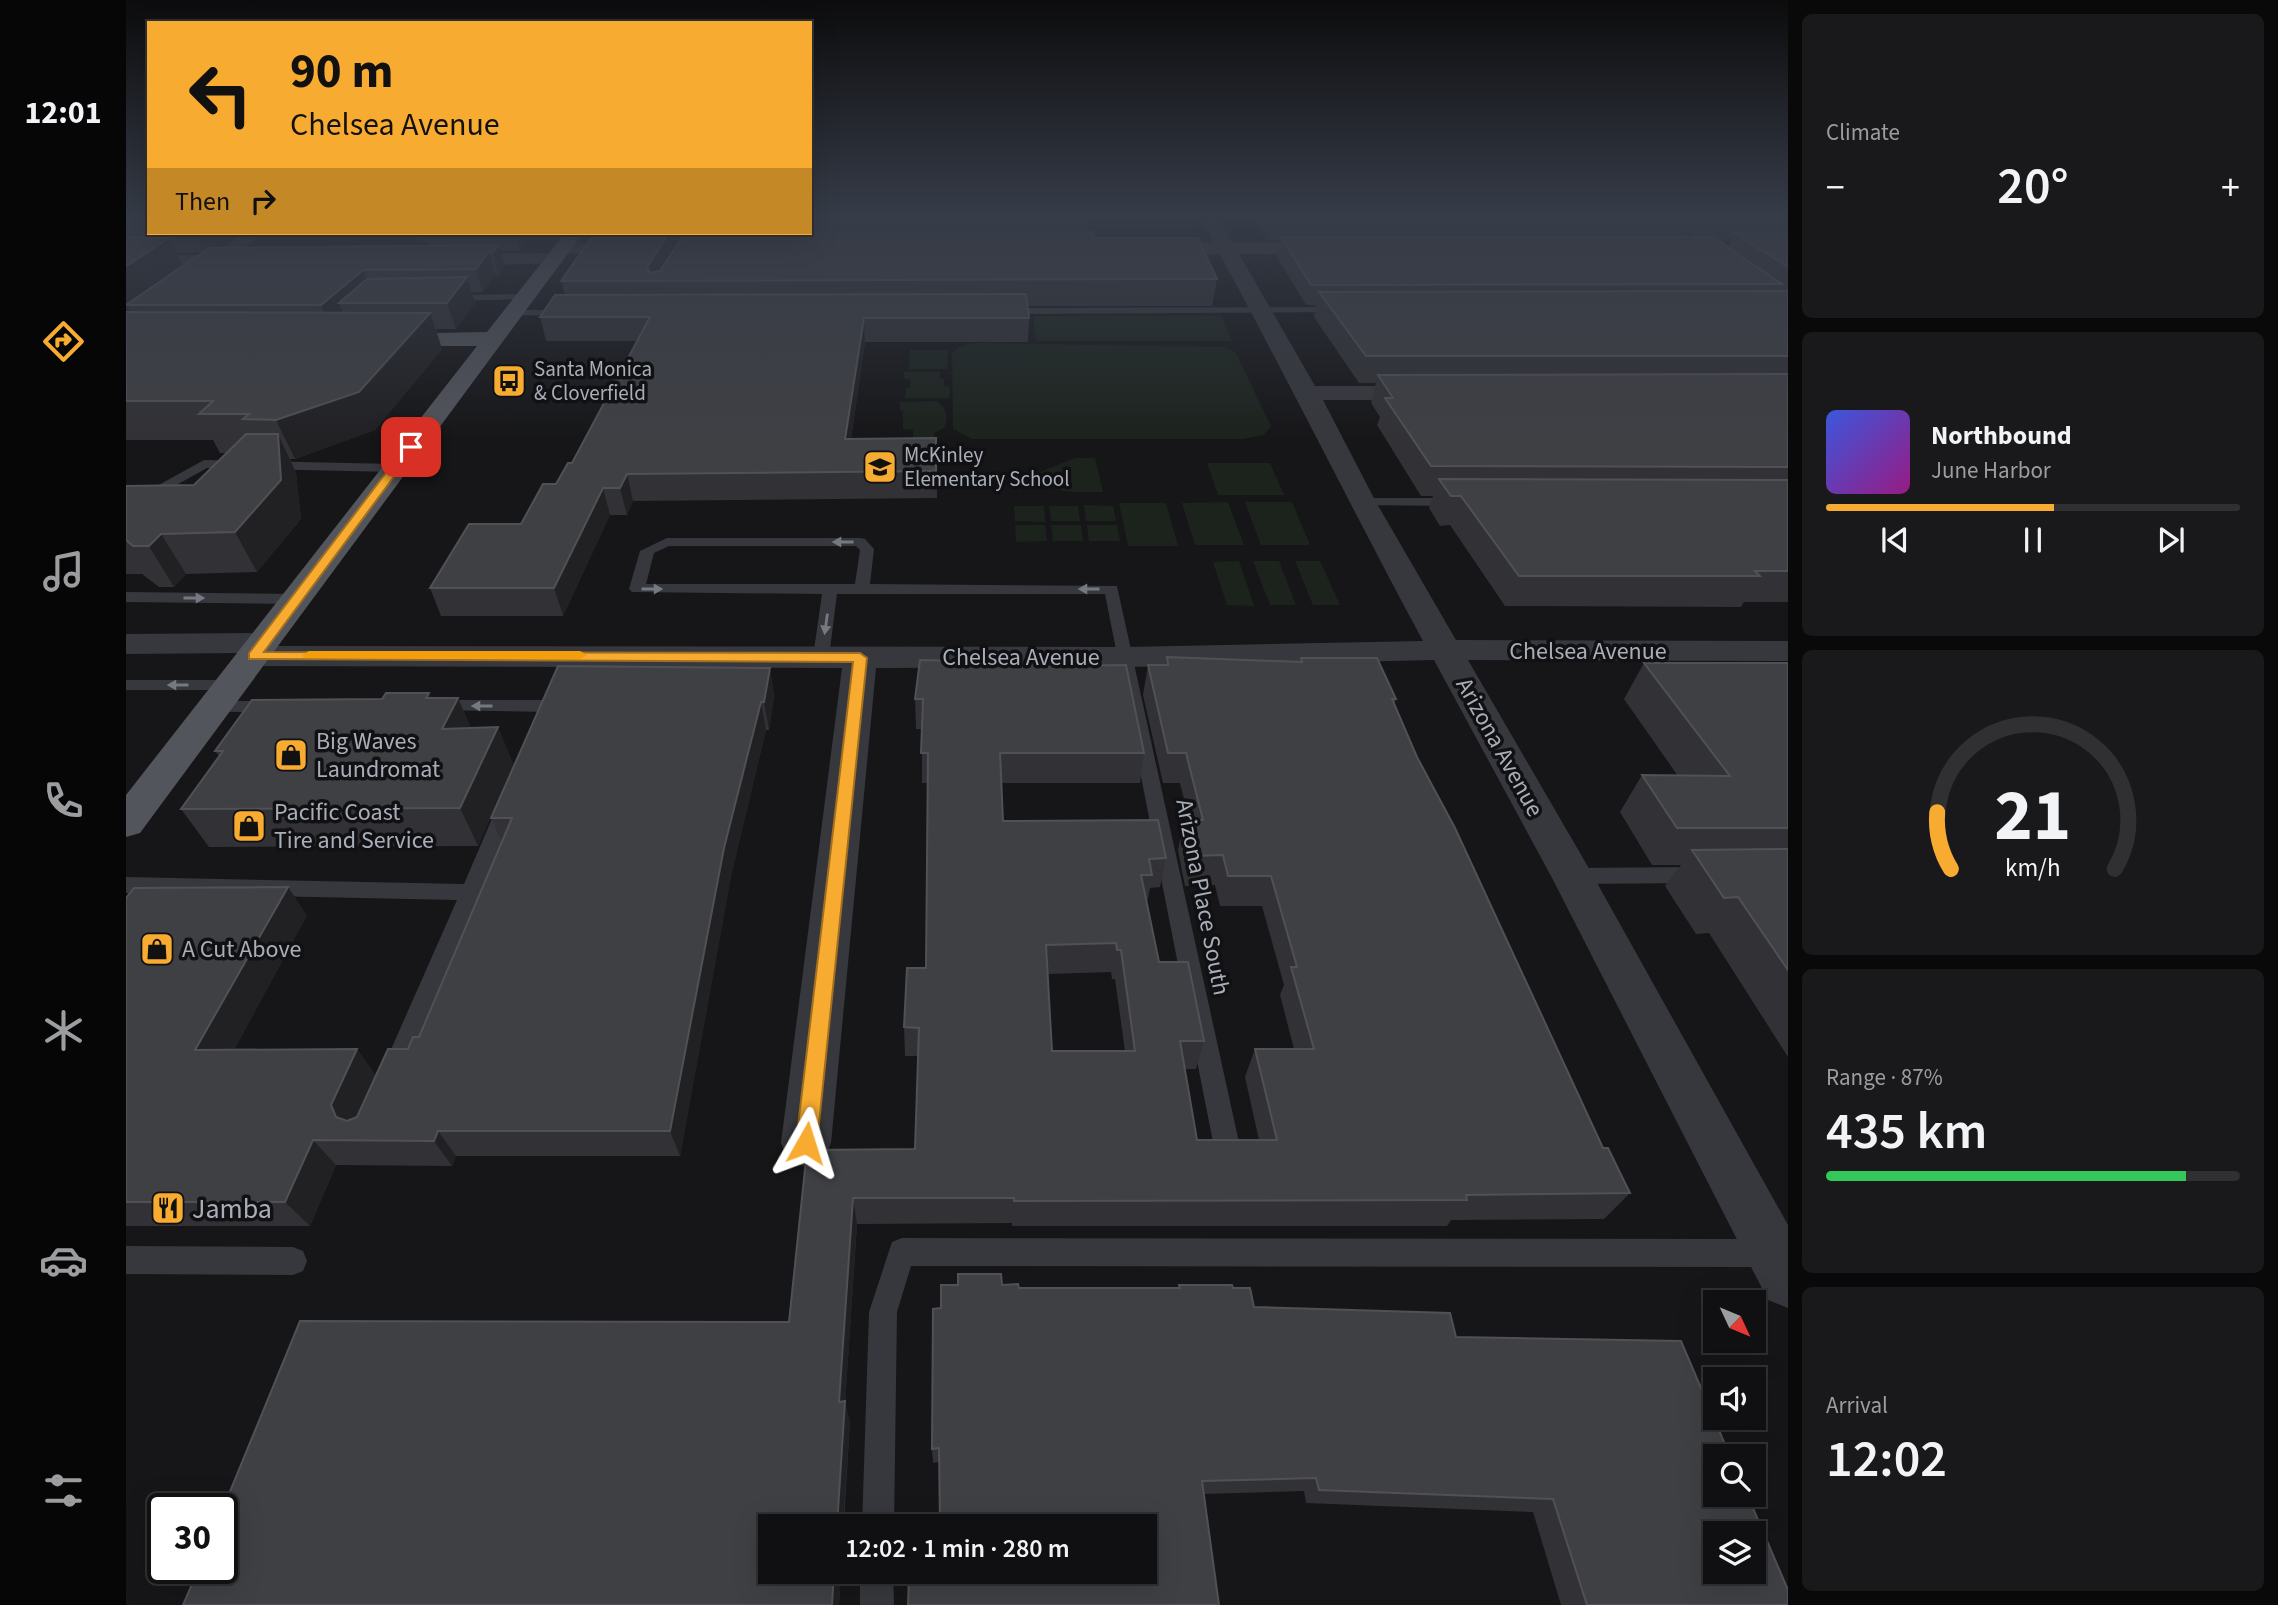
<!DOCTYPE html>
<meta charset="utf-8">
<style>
body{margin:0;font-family:"Source Sans 3",sans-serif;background:#19191b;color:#f1f3f6;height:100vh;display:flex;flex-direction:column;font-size:26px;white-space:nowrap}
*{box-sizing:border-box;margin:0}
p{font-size:23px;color:#9c9d9f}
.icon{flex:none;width:38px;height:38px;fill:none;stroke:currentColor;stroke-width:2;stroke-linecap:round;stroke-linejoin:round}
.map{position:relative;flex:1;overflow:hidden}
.drawer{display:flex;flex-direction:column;gap:14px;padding:14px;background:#09090a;width:490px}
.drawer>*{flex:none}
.banner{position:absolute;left:21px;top:21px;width:665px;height:214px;border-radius:0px;box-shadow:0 7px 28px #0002,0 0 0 2px #303032;background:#f7ab30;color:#111;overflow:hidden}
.needle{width:46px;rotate:134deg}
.fabs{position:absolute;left:1577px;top:1290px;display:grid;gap:14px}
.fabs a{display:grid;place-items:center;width:63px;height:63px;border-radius:0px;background:#101012;box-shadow:0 7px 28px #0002,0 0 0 2px #303032;font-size:35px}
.speed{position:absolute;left:21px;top:1493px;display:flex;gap:14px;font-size:35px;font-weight:700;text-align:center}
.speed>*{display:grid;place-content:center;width:91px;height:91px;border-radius:50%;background:#101012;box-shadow:0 7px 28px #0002,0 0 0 2px #303032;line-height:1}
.speed .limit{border:4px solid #111;border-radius:10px;background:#fff;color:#111}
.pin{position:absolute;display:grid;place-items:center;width:60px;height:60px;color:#fff;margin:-30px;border-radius:14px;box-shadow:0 4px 10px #0006}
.me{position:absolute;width:77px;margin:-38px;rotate:6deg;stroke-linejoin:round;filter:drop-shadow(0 0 5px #0008)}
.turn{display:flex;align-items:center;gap:24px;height:147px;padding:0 28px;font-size:32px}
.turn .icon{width:91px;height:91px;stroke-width:2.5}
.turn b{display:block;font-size:49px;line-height:60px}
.then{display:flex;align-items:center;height:66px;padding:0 28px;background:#0003;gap:14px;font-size:26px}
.big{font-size:52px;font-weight:600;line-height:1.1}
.drawer .tile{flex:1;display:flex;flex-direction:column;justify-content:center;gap:10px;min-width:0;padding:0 24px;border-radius:10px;background:#19191b}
.drawer .dial{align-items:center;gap:0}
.dial svg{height:182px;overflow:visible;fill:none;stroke:#303032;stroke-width:7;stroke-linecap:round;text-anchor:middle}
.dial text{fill:#f1f3f6;stroke:none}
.song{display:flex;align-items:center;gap:21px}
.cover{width:84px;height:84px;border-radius:10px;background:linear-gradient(135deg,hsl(230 70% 55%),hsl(310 70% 35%))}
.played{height:7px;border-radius:4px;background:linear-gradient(90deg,#f7ab30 55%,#303032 55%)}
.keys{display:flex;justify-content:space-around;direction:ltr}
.heat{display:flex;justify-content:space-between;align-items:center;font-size:38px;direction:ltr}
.charge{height:10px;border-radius:5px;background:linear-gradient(90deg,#34c759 87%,#303032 0)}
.trip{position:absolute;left:632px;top:1514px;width:399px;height:70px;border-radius:0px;background:#101012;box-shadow:0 7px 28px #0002,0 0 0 2px #303032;font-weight:600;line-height:70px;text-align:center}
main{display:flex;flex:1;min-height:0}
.tab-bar{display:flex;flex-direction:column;width:126px;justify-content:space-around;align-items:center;background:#060607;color:#9c9d9f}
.tab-bar .icon{width:49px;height:49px}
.tab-bar .selected{color:#f7ab30}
.tab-bar b{font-size:32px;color:#f1f3f6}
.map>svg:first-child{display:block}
.green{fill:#1c231d}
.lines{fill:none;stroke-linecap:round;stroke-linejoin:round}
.service{fill:#37383d;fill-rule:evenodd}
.minor{fill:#37383d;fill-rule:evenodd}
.primary{fill:#53555c;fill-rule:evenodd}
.wall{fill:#323236;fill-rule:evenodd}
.shaded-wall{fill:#212124}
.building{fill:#3f4044;stroke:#4f5156;stroke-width:2;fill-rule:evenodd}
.oneway{fill:#757981}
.route{fill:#f7ab30;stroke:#a16f1f;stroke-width:2}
.slow{fill:#f59e0b}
.labels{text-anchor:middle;stroke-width:7;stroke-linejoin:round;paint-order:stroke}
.far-poi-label{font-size:21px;fill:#a8aeb9;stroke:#111113;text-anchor:start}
.street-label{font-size:24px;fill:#a8aeb9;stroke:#111113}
.poi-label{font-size:24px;fill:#a8aeb9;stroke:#111113;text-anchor:start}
.near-poi-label{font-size:28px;fill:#a8aeb9;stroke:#111113;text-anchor:start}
</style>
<main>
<nav class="tab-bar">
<b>12:01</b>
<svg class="icon selected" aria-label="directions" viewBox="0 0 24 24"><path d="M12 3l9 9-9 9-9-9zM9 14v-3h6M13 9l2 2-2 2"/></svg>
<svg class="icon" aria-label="music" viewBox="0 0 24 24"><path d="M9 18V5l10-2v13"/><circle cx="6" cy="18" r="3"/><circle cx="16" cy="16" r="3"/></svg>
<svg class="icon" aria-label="phone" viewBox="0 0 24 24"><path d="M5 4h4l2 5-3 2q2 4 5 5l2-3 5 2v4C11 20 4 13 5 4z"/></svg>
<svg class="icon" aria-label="climate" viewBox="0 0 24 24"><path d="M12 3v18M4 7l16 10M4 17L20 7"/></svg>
<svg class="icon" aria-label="car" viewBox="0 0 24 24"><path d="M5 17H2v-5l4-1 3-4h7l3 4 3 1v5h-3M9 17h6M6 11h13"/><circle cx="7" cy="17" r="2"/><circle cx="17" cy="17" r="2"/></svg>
<svg class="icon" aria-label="filters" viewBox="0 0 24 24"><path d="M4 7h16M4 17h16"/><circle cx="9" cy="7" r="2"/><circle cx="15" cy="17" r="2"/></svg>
</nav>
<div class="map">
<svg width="1662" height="1605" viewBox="0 0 1662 1605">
<rect width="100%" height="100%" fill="#161618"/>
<!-- green -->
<path class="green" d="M959 217H1053L1063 237 964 238Z
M907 316H1096L1106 341H910Z
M851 343 1099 347 1110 353 1145 426 1138 435 1116 439H846L827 429 826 353 833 347Z
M784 350H822L821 369H783Z
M778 372H814V379H818V386L824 387 823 398H779L780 388 784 387 785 381 778 378Z
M811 401C821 410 823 415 818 428L808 433V439L787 441V430L777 429V411L774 410V402Z
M949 458H969L977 492C956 492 930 495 914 480L912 473Z
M1081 463H1144L1158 495H1092Z
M1102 502 1118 545H1069L1056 503Z
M1119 502H1166L1184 545H1135Z
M993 503H1040L1052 546H1002Z
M958 505 987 506 990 521H960Z
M888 506H918L919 522 889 521Z
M923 506H952L954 521H925Z
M889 525H919L921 541 890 542Z
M925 525H955L957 541H927Z
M961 525H991L994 541H963Z
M1113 561 1128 606 1101 605 1087 562Z
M1127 561H1153L1170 605H1144Z
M1169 561H1194L1214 605H1187Z"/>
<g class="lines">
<!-- service -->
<path class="service" d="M1526 217H1535L1586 252 1578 254Z
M399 294 404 297 403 299 323 301 318 298 323 295Z
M1213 307 1218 310 1217 312 876 314 871 311 876 308Z
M387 310H443L448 313 443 316 383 315 382 313Z
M78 460 269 464 276 468 269 472 81 468 0 513V503Z
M1236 498H1328L1335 502 1328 506 1231 505V499Z
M541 538H734L739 539 748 549 744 584 991 586 1114 1147 1110 1155 1101 1159 1092 1155 1088 1147 979 594H711L703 657 695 662 687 657 696 594 506 592 503 589 514 551ZM543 546H730L734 550 729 584H520L528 553Z
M0 592 170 594 178 599 170 604 0 602Z
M0 680H105L114 685 105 690H0Z
M310 700H424L433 706 424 712 304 710 301 706Z
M87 701H147L156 707 147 713 81 711 78 707 81 703Z
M381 800 388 802 391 807 279 1072 276 1080 267 1083 258 1080 255 1072 331 900 0 893V877L338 884 371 807 374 802Z
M1573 867 1580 870 1583 875 1580 880 1573 883 1446 884 1439 881 1436 876 1439 871 1446 868Z
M776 1238 1642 1239 1652 1243 1656 1253 1652 1263 1642 1267 785 1266 771 1312 768 1526H736L743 1312 766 1242Z
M0 1246 167 1247 177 1251 181 1261 177 1271 167 1275 0 1274Z
M734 1572H767L768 1605H734Z"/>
<!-- minor -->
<path class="minor" d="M1075 217H1091L1107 243 1205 242 1214 248 1205 254H1113L1189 386H1299L1307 388 1311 393 1307 398 1299 400H1197L1250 502 1330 640 1662 641V661L1342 660 1461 865 1662 1225V1308L1642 1300 1425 876 1308 660 1001 667 750 668 705 1143 698 1160 680 1167 662 1160 655 1143 716 668 128 666 116 663 111 656 113 653 0 654V634L136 633 148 636 152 643 150 646 1001 647 1297 641C1228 513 1163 382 1094 254L1024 255 1015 249 1024 243H1088Z
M118 233H138L110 255 122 257 124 261 122 265 94 267 8 330 0 331V315L69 267H0V255H85Z
M437 243H508L517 249 508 255 430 253 428 249 430 245Z
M429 253 438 259 436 263 326 266 317 260 326 254Z"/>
<!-- primary -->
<path class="primary" d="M439 233H457L14 833 0 837V795L351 346H261L253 344 250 339 253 334 361 332Z"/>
</g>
<!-- wall -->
<path class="wall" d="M0 217H23V233H107L85 248 307 246 290 238 288 233H409L394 251H374L379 268 373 276 369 274 357 292H346L349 303 330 329H310L316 349 249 430 169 459H164L170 473 175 519 131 572 60 574 48 587H33L16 574H0V486L68 485 100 453H94L87 440H0V312H4L3 310 0 312ZM76 252 57 266 51 253Z
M684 217H962L961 232 968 238 1091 279 1086 306H902L903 318 902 342H739L725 439 810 438 811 498 507 501 501 515H484L437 616H315L304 588 395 524 430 484 446 463 511 341H420L414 317 439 295 435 281 471 233H684ZM544 240H554L547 252Z
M1126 217H1662V602H1618L1615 607 1379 606 1324 525 1314 526 1303 508 1307 496H1295L1251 425 1254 417 1245 403 1250 383H1233L1188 317 1190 305H1180L1151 257 1154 240H1141ZM1558 230 1569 237H1555ZM1606 239 1602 248 1590 240Z
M1041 657 1174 662 1175 658 1270 699 1268 705 1291 757 1477 1148 1504 1193 1478 1219 1325 1220 1321 1226H886V1223L731 1224 719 1404 724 1421 713 1605H57L663 1322 681 1150 789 1149 792 1056H779L778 1027 800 968 802 783H796V729H790L789 699 840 664 916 666 1018 753 1014 783H876L877 821 1040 858 1034 887 1024 888 1021 903 1033 962 1078 1041 1070 1069H1059L1071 1140H1133L1119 1077 1129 1049H1168L1154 995 1158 985 1136 906H1094L1089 885 1059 886 1052 850 1058 820H1063L1054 783H1037L1017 695 1022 665H1039ZM985 972 986 979H989L999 1051H926L922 974Z
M1518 663H1662V1057L1583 933 1570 934 1539 886 1555 865H1526L1494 812 1516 775 1552 776 1498 699Z
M644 668 648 696 643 730H640L605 876 554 1156H330L326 1166 210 1165 184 1226H0V898L181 915 108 1050 231 1049 250 1076 282 1049 293 1037 376 842 365 818Z
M303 693 305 698H332L345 728 388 765 352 846 83 847 55 809 93 756 89 751 256 699Z
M876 1285 893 1288H1052L1053 1285 1107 1288 1128 1307 1330 1337 1662 1605H1435L1407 1512 1180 1503 1178 1491 1078 1494 814 1526 813 1462 807 1463 806 1449 815 1308Z"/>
<!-- shaded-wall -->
<path class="shaded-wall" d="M69 233H107L78 252Z
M389 233H409L394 251Z
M543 233 547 257 533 281H523L521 267Z
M43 238 59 270 0 305 3 310 0 312V266Z
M373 245 379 268 373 276 366 253Z
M363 251 369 274 357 292 350 269Z
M237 270 246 293 213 303 219 317 205 329 195 305Z
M341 277 349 303 330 329 321 303Z
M304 313 316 349 249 430 169 459 150 420Z
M738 318 739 342 721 465 719 439Z
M152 434 170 473 175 519 131 572 109 532Z
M501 474 507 501 501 515 494 488Z
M477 488 484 515 437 616 428 588Z
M35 534 60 574 48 587 23 546Z
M644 668 648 696 643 730 638 702Z
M303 693 318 726 332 698 348 735 333 767 300 698Z
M635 702 640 730 605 876 554 1156 544 1131 598 848Z
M372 727 388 765 352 846 334 808Z
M162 887 181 915 94 1076 69 1050Z
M231 1049 250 1076 226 1131 231 1142 210 1117 205 1105Z
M312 1131 330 1156 326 1166 308 1141Z
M187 1140 210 1165 184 1226 159 1202Z
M727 1198 731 1224 719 1404 724 1421 717 1526H711L713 1402Z
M708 1572H715L713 1605H706Z"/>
<!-- building -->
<path class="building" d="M0 217H23V221H0Z
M1145 217H1564L1145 218Z
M967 232 968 238H1072L1091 279 435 281 466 237 471 233H543L521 267 524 273 534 271 559 233Z
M1609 233H1662V267Z
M0 237 43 238 0 266Z
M1155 237H1587L1656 284 1185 285Z
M373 245 366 253 363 251 350 269 237 270 195 305H0L83 248Z
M341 277 321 303H213L241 279Z
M1662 291V356H1240L1193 292Z
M900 294 903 318H738L719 439 810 438V471L501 474 494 488H477L428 588H304L343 524H395L417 484H430L442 463H446L524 317H414L429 295Z
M0 312 304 313 233 392 150 420 117 419 123 414H73L87 401H0Z
M1662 374V467L1305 466 1259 398H1267L1252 375Z
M120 434H152L155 480 109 532 35 534 23 546H7L0 540V486L68 485Z
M1313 479 1662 480V571H1629L1634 576H1393L1335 496H1325Z
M1041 657 1176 662 1175 658H1251L1270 699H1266L1291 757 1329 828 1477 1148H1482L1504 1193 1340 1195 1341 1200 888 1201V1198H727L713 1402 719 1401 711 1526H644V1572H708L706 1605H57L73 1568H96V1511L174 1321 663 1322 681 1150 789 1149 793 1028 778 1027 781 968H800L802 753H795L797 699H789L794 660 840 661V664L916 663V666L1000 665 1018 753H874L877 821 1032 820 1040 858 1023 859 1026 875H1015L1033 962H1062L1078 1041H1054L1071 1140H1151L1129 1049H1188L1165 967H1171L1145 876H1102L1097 855 1066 856 1058 820H1077L1060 753H1042L1022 665H1042ZM990 943 991 950H995L1009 1051H926L920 945Z
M1518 663H1662V828H1551L1516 775 1604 776Z
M432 666 644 668 638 702H635L598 848 544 1131H312L308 1141 187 1140 159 1202H0V898L8 888 162 887 69 1050 231 1049 205 1105 210 1117 221 1121 231 1117 262 1049H282L287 1037H293L386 818H365Z
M260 693H303L300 698H332L316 729 372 727 334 808 55 809 97 751H89L126 700 256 699Z
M1662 849V970L1612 897 1598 898 1566 850Z
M832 1274H875L876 1285 892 1284 893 1288H1054L1053 1285H1106L1107 1288H1124L1128 1307 1324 1313 1330 1337 1555 1341 1604 1456H1589V1494H1621L1662 1590V1605H1461L1427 1499 1193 1490 1190 1478 1076 1481 1093 1605H782L783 1572H1018V1526H784H814L813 1448 806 1449 807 1309 815 1308V1285H832ZM1589 1533H1628V1572H1589Z"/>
<!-- one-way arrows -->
<defs><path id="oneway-solid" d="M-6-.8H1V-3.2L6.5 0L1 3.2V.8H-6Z" transform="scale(1.75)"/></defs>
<g class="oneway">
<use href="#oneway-solid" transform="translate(717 542) rotate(-180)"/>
<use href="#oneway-solid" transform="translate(526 589)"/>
<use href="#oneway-solid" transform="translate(963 589) rotate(180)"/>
<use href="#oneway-solid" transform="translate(68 598)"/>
<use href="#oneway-solid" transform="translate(700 624) rotate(98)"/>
<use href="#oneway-solid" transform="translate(52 685) rotate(-180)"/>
<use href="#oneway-solid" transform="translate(356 706) rotate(180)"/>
</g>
<!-- sky -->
<linearGradient id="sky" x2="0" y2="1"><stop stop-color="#0c0c0d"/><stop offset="0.49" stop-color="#363c48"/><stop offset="1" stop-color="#363c48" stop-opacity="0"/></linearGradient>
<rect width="1662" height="441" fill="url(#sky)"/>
<!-- route -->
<path class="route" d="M281 445 290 447 138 652 734 653 741 658 691 1143 688 1149 680 1152 673 1149 670 1143 727 662 123 659V653Z"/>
<!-- slow -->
<path class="slow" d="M183 651H454L461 655 454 659 178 658 176 655Z"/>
<!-- icons -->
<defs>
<symbol id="bus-square" viewBox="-11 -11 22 22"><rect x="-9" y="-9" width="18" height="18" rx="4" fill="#f7ab30" stroke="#111113"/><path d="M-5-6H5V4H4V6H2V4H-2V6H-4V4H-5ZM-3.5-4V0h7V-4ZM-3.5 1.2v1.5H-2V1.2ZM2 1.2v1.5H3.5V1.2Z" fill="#111"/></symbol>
<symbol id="school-square" viewBox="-11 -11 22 22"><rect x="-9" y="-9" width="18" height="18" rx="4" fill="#f7ab30" stroke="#111113"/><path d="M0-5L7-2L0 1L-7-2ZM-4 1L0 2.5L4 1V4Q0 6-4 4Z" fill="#111"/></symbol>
<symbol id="shop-square" viewBox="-11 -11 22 22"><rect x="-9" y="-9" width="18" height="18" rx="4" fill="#f7ab30" stroke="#111113"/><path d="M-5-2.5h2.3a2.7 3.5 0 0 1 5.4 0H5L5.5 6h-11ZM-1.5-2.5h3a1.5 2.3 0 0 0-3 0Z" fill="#111"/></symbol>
<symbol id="restaurant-square" viewBox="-11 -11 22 22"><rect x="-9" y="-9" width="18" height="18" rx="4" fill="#f7ab30" stroke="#111113"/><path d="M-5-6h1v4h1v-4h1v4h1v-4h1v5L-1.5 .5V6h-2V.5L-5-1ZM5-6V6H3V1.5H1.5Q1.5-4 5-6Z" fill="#111"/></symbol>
</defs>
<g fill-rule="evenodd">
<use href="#bus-square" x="364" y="362" width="38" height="38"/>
<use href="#school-square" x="735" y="448" width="38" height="38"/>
<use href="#shop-square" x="146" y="736" width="38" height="38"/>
<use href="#shop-square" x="104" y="807" width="38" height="38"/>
<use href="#shop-square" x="12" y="930" width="38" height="38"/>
<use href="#restaurant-square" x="23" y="1189" width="38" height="38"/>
</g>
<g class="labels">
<!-- far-poi labels -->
<g class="far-poi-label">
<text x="408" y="376">Santa Monica<tspan x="408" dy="24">&amp; Cloverfield</tspan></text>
<text x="778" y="462">McKinley<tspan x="778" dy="24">Elementary School</tspan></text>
</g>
<!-- street labels -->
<g class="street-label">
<text x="1462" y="659">Chelsea Avenue</text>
<text x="895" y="665">Chelsea Avenue</text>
<text transform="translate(1374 747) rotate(61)" y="8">Arizona Avenue</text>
<text transform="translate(1077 897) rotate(79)" y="8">Arizona Place South</text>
</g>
<!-- poi labels -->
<g class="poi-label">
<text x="190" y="749">Big Waves<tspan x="190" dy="28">Laundromat</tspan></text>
<text x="148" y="820">Pacific Coast<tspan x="148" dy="28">Tire and Service</tspan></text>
<text x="56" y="957">A Cut Above</text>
</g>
<!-- near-poi labels -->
<g class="near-poi-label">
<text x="66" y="1218">Jamba</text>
</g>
</g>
</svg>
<div class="fabs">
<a><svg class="needle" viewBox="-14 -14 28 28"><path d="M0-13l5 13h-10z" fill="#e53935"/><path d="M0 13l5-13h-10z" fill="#9c9d9f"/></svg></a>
<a><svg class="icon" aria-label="sound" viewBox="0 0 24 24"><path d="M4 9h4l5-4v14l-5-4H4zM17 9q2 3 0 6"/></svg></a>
<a><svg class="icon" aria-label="search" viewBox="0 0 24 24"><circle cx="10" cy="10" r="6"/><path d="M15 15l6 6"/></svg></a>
<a><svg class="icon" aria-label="layers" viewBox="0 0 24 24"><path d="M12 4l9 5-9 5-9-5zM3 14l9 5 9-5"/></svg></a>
</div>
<div class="speed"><div class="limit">30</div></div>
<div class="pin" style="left:285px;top:447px;background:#d93025"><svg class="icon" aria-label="arrive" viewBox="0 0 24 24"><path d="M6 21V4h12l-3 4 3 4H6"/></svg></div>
<svg class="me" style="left:680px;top:1143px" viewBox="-20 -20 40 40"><path d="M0-17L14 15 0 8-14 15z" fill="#f7ab30" stroke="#fff" stroke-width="4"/></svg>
<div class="trip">12:02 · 1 min · 280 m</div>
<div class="banner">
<div class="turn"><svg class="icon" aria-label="left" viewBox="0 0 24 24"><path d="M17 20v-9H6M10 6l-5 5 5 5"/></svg><div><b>90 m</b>Chelsea Avenue</div></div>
<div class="then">Then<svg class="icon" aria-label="right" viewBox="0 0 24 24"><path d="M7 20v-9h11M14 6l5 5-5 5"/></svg></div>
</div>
</div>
<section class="drawer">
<div class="tile"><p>Climate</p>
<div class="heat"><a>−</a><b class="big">20°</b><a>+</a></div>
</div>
<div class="tile">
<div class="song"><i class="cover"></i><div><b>Northbound</b><p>June Harbor</p></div></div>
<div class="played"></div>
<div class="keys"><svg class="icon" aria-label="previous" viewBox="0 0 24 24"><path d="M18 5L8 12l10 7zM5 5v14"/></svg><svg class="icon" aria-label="pause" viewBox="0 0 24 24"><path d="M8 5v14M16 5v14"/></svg><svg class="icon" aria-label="next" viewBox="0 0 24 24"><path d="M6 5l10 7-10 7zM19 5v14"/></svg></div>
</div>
<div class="tile dial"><svg viewBox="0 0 100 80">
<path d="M14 69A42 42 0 1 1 86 69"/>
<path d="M14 69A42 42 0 0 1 8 44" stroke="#f7ab30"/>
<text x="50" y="56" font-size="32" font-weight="700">21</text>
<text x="50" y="72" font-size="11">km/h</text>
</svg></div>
<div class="tile"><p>Range · 87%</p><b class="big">435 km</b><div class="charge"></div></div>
<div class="tile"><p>Arrival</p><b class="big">12:02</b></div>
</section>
</main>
